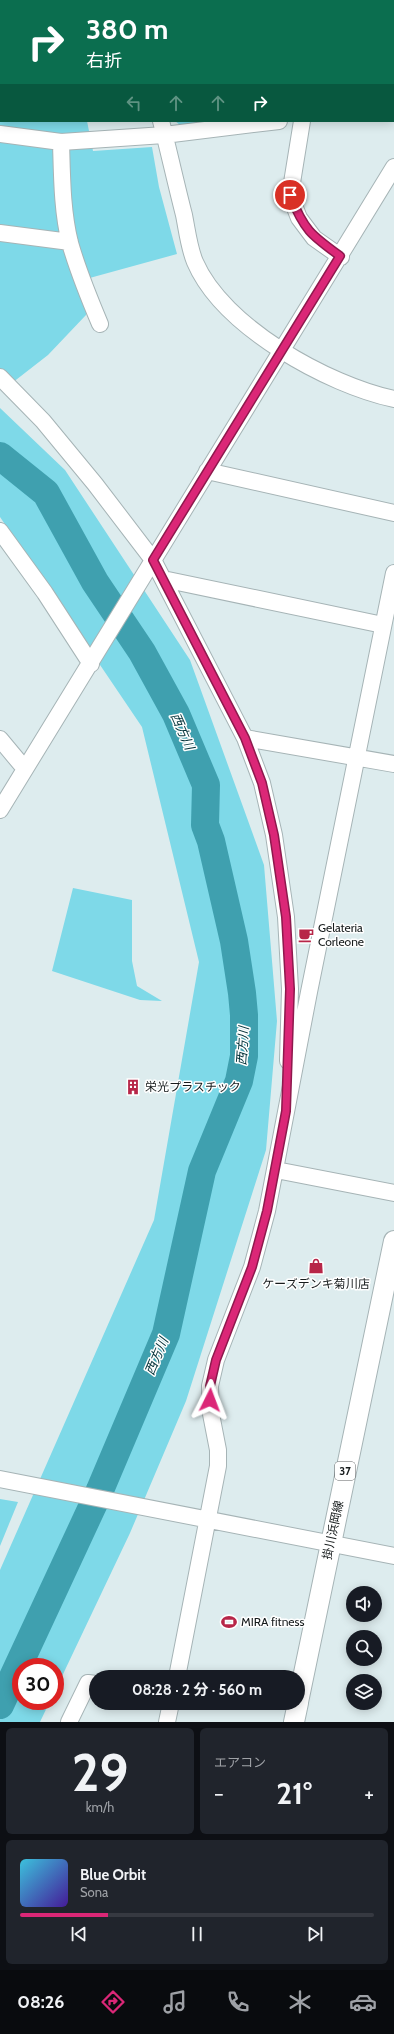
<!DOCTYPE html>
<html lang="ja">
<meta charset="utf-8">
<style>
body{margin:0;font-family:Cabin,"Noto Sans JP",sans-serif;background:#20242c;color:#f1f3f6;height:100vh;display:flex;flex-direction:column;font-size:15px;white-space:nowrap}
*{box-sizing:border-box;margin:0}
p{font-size:13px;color:#9ea1a6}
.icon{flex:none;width:22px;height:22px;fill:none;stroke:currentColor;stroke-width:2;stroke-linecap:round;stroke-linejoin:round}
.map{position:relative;height:1722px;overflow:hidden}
.details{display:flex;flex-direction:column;gap:6px;padding:6px;background:#0d0f14;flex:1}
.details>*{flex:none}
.guide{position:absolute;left:0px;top:0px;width:394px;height:122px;box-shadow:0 2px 10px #0003;background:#0b6e4f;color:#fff;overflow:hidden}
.tools{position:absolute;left:346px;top:1586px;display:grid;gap:8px}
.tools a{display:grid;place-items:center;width:36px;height:36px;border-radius:50%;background:#171b24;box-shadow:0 2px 10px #0003;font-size:20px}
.speed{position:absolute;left:12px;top:1658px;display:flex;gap:8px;font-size:20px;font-weight:700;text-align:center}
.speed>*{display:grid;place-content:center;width:52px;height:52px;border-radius:50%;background:#171b24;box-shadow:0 2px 10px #0003;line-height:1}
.speed .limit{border:6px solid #d22;background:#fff;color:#111}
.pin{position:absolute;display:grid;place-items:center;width:34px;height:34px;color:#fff;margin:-17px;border:2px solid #fff;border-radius:50%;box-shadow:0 1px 4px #0007}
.me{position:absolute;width:44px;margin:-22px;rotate:3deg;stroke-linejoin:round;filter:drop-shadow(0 0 3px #0008)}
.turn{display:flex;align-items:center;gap:14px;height:84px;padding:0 20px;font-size:18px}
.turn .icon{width:52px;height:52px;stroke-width:2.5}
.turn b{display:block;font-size:28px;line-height:34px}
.lanes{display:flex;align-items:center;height:38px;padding:0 20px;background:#0003;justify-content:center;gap:20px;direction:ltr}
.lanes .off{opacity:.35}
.big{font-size:30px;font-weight:700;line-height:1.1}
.details .tile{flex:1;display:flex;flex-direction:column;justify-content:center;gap:6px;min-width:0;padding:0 14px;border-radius:6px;background:#20242c}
.details .dial{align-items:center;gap:0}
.dial b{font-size:52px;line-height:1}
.song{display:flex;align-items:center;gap:12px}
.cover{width:48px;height:48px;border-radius:6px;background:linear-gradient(135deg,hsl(190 70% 55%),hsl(260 70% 35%))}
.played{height:4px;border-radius:2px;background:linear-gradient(90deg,#db2777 25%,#363941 25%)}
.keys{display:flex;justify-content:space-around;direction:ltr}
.heat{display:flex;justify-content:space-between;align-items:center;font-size:22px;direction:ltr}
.details .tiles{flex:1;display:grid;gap:6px;grid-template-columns:1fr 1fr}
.tile:last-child{grid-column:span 2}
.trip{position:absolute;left:89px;top:1670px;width:216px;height:40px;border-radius:20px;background:#171b24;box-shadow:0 2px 10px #0003;font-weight:700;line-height:40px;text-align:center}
.tabs{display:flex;height:64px;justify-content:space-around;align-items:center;background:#090b0e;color:#9ea1a6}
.tabs .icon{width:28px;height:28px}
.tabs .current{color:#db2777}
.tabs b{font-size:18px;color:#f1f3f6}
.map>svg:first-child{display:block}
.green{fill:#7ed9e8}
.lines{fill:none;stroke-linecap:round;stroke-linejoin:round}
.river{stroke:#3fa0af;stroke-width:28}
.minor-casing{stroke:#a6b4b6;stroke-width:18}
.major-casing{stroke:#a6b4b6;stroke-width:22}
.minor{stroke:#fff;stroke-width:16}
.major{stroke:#fff;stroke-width:20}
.route-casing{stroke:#8e194d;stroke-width:10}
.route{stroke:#db2777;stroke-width:7}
.labels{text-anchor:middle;stroke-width:3;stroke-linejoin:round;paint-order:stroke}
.shield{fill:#fff;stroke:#5c5f60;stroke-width:1}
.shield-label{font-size:11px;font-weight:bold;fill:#161b1c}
.poi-label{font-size:12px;fill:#161b1c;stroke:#fff;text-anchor:start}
.street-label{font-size:12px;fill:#161b1c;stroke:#fff}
.water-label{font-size:13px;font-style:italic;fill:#033239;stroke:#fff}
</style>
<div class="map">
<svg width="394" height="1722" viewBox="0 0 394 1722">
<rect width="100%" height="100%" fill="#ddecee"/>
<!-- green -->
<path class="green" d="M0 41 1 121H87L93 151 152 147 159 187 177 254 86 279V315L48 355 12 383 0 372Z
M175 121H219L180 125Z
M0 408 65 470 190 660 264 865 277 1021 266 1150 186 1401 130 1533 55 1691V1667H21V1701H50L40 1722H0V1570L154 1220 199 962 142 727 0 517Z
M73 888 132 900V961L137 986 162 1001 140 1000 52 971Z
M0 1499 18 1502 0 1546Z"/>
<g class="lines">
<!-- river -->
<path class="river" d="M0 456 46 493 95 582 142 652 176 714 206 785 205 825 211 841 234 941 242 993 244 1015V1056L239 1081 202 1171 166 1334 100 1490 0 1705"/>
<defs>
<path id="minor" d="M130 0V1
M284 1V0
M356 1 365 0
M0 28H1
M161 121C169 152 176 184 184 215 187 230 189 248 195 262 223 327 328 385 394 399
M302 121 290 195 299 218 314 238 341 257
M0 134 61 142 164 135 279 121
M61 142C62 176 62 211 70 243 78 271 89 298 100 324
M0 233 70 242
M0 377 43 421 95 484 153 560 245 738 394 764
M207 471 394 513
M0 531 45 593 91 664
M163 579 383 625
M245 738 262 783 274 835 286 917 290 989 288 1061
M0 739 25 769
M0 810 394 167
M276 1170 394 1193
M0 1479 394 1556
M177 1677 218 1466V1450L211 1414 210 1386 216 1360 252 1267 267 1211 309 992 394 573
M69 1722 88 1683 96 1684
M167 1722 171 1703"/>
<path id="major" d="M298 1702 394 1241
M294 1722 298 1703"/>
</defs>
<!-- minor casing -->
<use href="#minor" class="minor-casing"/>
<!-- major casing -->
<use href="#major" class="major-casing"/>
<!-- minor -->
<use href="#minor" class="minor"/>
<!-- major -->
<use href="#major" class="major"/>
</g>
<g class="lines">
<defs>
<path id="route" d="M210 1400V1386L216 1360 252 1267 267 1211 286 1111 290 989 286 917 274 835 262 783 245 738 153 560 340 256C311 235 304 230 290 195"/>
</defs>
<!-- route casing -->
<use href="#route" class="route-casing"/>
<!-- route -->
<use href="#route" class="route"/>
</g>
<!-- icons -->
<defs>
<symbol id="cafe-bare" viewBox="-9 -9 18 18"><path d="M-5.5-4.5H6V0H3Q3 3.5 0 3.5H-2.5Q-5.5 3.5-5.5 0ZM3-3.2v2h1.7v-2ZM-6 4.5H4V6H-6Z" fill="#b72648" stroke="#fff" stroke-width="2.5" paint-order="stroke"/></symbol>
<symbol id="building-bare" viewBox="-9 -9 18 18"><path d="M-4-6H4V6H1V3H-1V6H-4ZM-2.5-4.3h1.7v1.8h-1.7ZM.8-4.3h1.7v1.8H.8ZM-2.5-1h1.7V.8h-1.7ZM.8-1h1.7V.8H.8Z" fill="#b72648" stroke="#fff" stroke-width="2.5" paint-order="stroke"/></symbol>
<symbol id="shop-bare" viewBox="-9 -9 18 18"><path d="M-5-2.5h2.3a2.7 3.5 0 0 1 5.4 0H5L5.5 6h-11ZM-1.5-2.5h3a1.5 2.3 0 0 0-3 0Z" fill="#b72648" stroke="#fff" stroke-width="2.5" paint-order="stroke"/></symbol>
<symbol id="stadium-bare" viewBox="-9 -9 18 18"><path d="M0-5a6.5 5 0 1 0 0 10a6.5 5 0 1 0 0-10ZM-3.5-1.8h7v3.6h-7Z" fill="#b72648" stroke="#fff" stroke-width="2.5" paint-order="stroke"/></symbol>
</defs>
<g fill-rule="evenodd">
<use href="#cafe-bare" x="295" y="924" width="22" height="22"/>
<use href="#building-bare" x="122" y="1076" width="22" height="22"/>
<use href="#shop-bare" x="305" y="1255" width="22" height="22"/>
<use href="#stadium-bare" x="218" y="1611" width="22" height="22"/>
</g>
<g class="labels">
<!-- shield labels -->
<rect class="shield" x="335" y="1462" width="20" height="18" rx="3"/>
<g class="shield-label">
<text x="345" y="1475">37</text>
</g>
<!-- poi labels -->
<g class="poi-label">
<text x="318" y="932">Gelateria<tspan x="318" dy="14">Corleone</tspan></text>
<text x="145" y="1091">栄光プラスチック</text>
<text x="316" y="1288" text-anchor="middle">ケーズデンキ菊川店</text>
<text x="241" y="1626">MIRA fitness</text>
</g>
<!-- street labels -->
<g class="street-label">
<text transform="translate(333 1530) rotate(-78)" y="4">掛川浜岡線</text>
</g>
<!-- water labels -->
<g class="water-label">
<text transform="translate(183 731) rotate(66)" y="5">西方川</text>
<text transform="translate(242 1046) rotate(-86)" y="5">西方川</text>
<text transform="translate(156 1356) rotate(-67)" y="5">西方川</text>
</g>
</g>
</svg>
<div class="tools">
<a><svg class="icon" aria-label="sound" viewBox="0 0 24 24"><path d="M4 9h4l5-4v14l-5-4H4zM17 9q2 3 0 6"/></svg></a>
<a><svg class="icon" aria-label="search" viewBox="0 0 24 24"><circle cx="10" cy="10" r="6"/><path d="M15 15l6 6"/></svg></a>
<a><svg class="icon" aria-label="layers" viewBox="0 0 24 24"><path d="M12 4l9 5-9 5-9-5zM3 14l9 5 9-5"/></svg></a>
</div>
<div class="speed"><div class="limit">30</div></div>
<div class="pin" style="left:290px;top:195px;background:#d93025"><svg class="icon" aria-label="arrive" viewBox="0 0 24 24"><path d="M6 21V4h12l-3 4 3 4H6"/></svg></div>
<svg class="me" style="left:210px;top:1400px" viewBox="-20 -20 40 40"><path d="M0-17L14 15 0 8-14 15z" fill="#db2777" stroke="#fff" stroke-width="4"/></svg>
<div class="trip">08:28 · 2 分 · 560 m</div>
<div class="guide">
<div class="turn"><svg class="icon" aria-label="right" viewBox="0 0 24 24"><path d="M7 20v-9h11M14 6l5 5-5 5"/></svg><div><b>380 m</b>右折</div></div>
<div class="lanes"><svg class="icon off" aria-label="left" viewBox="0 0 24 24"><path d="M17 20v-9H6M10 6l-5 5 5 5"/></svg><svg class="icon off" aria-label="ahead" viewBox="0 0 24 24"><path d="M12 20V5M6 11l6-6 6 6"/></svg><svg class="icon off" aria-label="ahead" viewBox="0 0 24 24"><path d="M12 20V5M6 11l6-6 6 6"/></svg><svg class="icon" aria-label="right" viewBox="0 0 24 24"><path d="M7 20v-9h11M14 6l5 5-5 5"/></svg></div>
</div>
</div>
<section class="details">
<div class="tiles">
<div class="tile dial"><b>29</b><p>km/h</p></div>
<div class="tile"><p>エアコン</p>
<div class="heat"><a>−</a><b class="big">21°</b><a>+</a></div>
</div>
<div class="tile">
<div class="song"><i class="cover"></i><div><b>Blue Orbit</b><p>Sona</p></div></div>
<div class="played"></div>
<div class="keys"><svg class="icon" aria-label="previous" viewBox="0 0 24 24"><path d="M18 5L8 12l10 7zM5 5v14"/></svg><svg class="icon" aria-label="pause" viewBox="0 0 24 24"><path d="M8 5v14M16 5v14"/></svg><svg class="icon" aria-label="next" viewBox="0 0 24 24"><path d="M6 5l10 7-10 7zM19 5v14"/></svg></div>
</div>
</div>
</section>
<nav class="tabs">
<b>08:26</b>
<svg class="icon current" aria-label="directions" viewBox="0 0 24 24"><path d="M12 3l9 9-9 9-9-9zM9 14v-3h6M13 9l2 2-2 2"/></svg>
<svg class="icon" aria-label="music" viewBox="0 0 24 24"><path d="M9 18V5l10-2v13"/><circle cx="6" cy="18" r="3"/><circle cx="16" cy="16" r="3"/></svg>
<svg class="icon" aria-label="phone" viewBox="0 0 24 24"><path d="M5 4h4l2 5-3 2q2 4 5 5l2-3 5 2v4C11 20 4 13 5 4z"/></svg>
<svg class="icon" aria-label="climate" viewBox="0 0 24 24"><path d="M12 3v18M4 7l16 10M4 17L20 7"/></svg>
<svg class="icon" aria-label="car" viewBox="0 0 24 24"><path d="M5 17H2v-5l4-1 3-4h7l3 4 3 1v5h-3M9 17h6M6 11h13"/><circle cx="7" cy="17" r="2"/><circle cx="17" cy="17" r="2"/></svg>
</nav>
